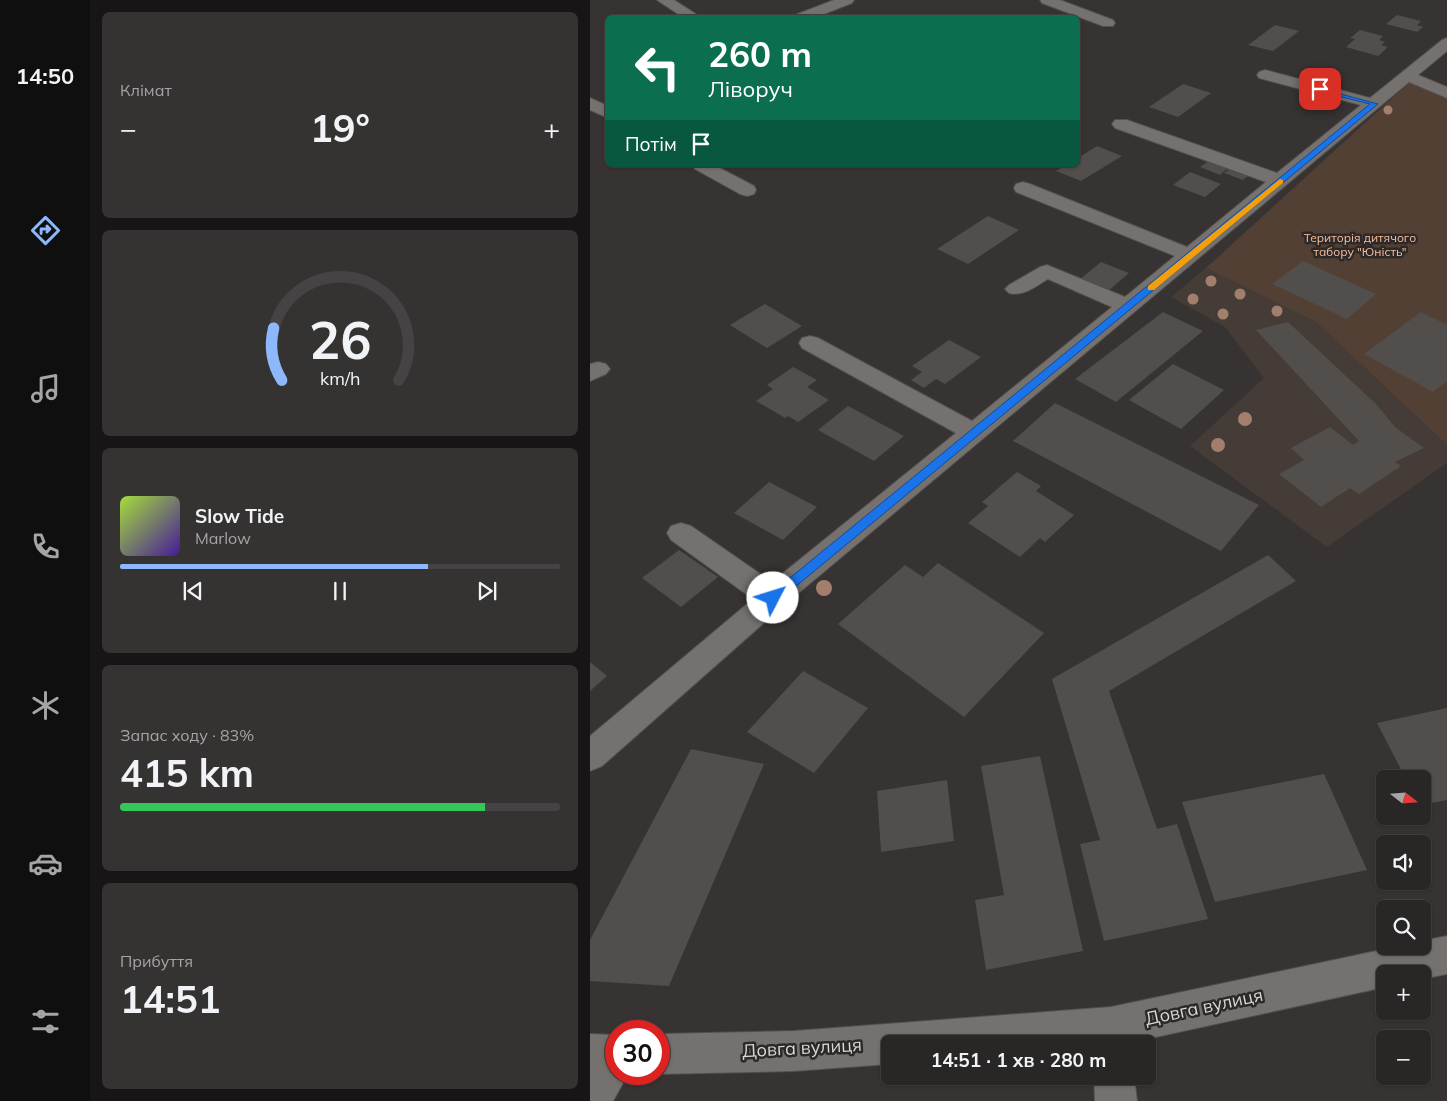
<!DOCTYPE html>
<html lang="uk">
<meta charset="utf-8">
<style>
body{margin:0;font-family:Mulish,sans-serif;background:#353232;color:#f1f3f6;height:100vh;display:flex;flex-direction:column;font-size:19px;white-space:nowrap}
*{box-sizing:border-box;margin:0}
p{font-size:16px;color:#a5a5a7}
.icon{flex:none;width:28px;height:28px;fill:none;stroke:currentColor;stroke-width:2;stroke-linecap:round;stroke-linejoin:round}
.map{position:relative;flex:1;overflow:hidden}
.drawer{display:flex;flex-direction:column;gap:12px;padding:12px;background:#171515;width:500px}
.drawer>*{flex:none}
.guide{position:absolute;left:15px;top:15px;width:475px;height:152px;border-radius:8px;box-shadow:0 1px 4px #0004,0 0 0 1px #454343;background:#0b6e4f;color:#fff;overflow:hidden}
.needle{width:32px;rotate:107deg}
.fabs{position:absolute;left:786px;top:770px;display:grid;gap:10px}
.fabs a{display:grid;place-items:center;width:55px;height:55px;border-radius:8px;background:#292626;box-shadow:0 1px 4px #0004,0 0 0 1px #454343;font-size:25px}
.speed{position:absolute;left:15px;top:1020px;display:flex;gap:10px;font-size:25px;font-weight:700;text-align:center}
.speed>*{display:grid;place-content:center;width:65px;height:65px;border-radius:50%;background:#292626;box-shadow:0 1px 4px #0004,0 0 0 1px #454343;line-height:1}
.speed .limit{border:8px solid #d22;background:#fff;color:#111}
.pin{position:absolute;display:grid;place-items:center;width:42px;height:42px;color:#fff;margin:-21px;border-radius:10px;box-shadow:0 2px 8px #0006}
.me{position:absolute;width:55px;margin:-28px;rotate:50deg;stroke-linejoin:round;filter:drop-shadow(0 0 4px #0008)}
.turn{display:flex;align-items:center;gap:18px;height:105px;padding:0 20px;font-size:22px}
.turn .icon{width:65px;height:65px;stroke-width:2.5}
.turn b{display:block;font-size:35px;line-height:42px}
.then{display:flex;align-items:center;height:48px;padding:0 20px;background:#0003;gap:10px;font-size:19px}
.big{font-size:38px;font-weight:700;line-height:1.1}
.drawer .card{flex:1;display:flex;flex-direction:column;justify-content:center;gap:8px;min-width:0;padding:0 18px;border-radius:8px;background:#353232}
.drawer .dial{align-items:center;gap:0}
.dial svg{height:130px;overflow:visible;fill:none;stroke:#454343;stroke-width:7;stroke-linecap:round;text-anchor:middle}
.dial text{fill:#f1f3f6;stroke:none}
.song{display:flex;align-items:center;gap:15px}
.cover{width:60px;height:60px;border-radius:8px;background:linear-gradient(135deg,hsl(80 70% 55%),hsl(260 70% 35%))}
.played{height:5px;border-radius:2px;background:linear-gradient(90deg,#8db9fc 70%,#454343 70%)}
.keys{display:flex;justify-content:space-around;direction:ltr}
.heat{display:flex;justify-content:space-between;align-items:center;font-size:28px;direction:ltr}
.charge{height:8px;border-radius:4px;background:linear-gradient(90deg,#34c759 83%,#454343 0)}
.trip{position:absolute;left:291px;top:1035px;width:275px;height:50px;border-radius:8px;background:#292626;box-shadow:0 1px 4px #0004,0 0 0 1px #454343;font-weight:700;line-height:50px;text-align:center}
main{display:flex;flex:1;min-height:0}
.tabs{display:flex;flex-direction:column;width:90px;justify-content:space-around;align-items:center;background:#100f0f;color:#a5a5a7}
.tabs .icon{width:35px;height:35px}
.tabs .on{color:#8db9fc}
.tabs b{font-size:22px;color:#f1f3f6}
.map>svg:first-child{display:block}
.built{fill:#453c37}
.green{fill:#534035}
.building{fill:#514e4c}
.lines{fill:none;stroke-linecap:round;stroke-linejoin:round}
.minor-casing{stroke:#53504f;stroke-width:2}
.minor{fill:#75716f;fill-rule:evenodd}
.tree{fill:#a27f6d}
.route{fill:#1a73e8;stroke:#114b97}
.slow{fill:#f59e0b}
.labels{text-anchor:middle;stroke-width:5;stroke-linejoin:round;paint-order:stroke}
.far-park-label{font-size:12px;fill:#f9bd9d;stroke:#2c2928}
.near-street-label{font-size:18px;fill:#dad8d7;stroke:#2c2928}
</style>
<main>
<nav class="tabs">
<b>14:50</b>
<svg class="icon on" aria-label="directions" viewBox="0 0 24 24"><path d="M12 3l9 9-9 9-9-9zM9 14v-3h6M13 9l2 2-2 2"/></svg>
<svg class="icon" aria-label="music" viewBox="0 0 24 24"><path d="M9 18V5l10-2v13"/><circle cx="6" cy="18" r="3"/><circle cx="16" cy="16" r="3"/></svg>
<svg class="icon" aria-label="phone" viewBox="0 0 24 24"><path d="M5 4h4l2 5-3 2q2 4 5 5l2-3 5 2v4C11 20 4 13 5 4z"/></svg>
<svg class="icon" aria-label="climate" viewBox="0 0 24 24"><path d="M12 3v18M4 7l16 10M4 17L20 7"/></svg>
<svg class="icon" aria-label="car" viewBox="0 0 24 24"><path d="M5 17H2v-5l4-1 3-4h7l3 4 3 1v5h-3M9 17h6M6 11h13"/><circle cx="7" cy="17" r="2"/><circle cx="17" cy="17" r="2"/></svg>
<svg class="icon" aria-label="filters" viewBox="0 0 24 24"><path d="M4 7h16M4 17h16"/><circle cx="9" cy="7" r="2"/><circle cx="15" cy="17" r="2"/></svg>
</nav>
<section class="drawer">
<div class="card"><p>Клімат</p>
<div class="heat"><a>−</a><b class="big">19°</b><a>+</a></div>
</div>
<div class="card dial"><svg viewBox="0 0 100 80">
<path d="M14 69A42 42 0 1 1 86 69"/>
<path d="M14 69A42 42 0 0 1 9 37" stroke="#8db9fc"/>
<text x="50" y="56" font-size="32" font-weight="700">26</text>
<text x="50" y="72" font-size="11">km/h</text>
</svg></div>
<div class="card">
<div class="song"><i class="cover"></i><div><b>Slow Tide</b><p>Marlow</p></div></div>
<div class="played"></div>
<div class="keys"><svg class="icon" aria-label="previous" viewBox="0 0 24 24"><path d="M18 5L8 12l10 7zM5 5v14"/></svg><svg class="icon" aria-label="pause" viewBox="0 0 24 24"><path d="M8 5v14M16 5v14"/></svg><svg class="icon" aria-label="next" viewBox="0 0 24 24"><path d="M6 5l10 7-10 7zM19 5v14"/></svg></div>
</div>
<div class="card"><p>Запас ходу · 83%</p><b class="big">415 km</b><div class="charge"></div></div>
<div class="card"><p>Прибуття</p><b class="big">14:51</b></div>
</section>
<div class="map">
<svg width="857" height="1101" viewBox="0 0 857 1101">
<rect width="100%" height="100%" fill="#373332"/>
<!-- built -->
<path class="built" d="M616 268 726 322 857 445V463L737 547 600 446 674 378 635 327 581 297Z"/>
<!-- green -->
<path class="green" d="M821 81 857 97V445L726 322 616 268Z"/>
<!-- building -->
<path class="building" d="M807 15 831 21 827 25 833 27 827 32 796 24Z
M685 25 709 31 683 51 658 45Z
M770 30 793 36 789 40 795 42 791 45 798 47 788 56 756 47 765 39 760 38Z
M593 84 621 93 588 117 559 107Z
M507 146 532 156 491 181 466 171 476 165H488V158Z
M620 160 639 167 630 175 610 167Z
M642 167 660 174 653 180 634 173Z
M600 172 631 184 615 197 583 185Z
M398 216 429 230 378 264 347 249Z
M713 261 786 294 757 319 682 284Z
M511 262 539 273 517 292 489 280Z
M175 304 212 326 177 348 140 325Z
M573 312 613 331 526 402 485 379Z
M831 312 857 325V381L843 392 774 354Z
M698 322 786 404 805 427 834 448 805 462 811 466 769 494 760 488 731 507 689 474 714 460 701 448 740 427 763 445 769 441 666 330Z
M359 340 391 357 355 384 346 379 334 388 321 380 332 372 322 366Z
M583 364 634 390 591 429 539 400Z
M203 367 227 380 217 387 239 400 208 422 198 416 195 418 166 401 183 389 177 385Z
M465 403 669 505 631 551 423 441Z
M258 406 314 436 284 461 228 430Z
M427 472 451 486 446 491 484 515 455 542 450 538 430 557 378 523 398 506 392 502Z
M179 482 227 507 193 540 144 513Z
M89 550 128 577 91 607 52 578Z
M678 555 706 581 519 691 567 829 587 824 618 919 514 941 490 844 510 840 462 679Z
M348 563 454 633 374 717 248 624 315 565 333 577Z
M0 662 17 676 0 691Z
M213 671 278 708 224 773 157 732Z
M857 708V800L832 805V779H816L787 723Z
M101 749 174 764 79 986 0 981V940Z
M450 756 493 951 396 970 385 900 414 895 391 766Z
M734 774 777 870 625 902 592 802Z
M357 780 364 841 291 852 287 791Z"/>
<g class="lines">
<defs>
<path id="minor" d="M67 0H84L112 18H94Z
M244 0H264L262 3 224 18H203L205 15Z
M450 0H470L523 20 525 23 523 26H513L452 3Z
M857 38V51L828 75 857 87V98L819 82 193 606 12 766 0 771V736L163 599 81 540 77 533 81 526 91 523 101 526 182 582 366 433 212 348 209 343 212 338 220 336 228 338 382 421 522 307 458 279C446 286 433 297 419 293L415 289 419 285 450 267 457 265 535 297 585 256 426 192 424 188 426 184 433 182 440 184 597 247 676 182 525 128 522 124 525 120H537L687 173 771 105 669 78 667 75 669 72 675 70 780 98 852 40Z
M0 98 18 106V118L0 110Z
M102 165H124L164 186 166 190 164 194 157 196 150 194 105 169Z
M8 362 16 364 20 369 16 374 0 381V364Z
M857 936V974L832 979V974H795V987L534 1044H300V1064L204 1071 69 1074V1034L204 1031 521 1007 810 946H832V941Z
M0 1034 26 1035V1074H38L23 1101H0Z
M504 1076H544L547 1101H505Z"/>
</defs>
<!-- minor casing -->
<use href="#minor" class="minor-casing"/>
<!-- minor -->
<use href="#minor" class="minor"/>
</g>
<!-- trees -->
<g class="tree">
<circle cx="798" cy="110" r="4.5"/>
<circle cx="621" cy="281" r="5.5"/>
<circle cx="650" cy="294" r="5.5"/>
<circle cx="603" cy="299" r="5.5"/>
<circle cx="687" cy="311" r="5.5"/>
<circle cx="633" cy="314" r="5.5"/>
<circle cx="655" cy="419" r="7"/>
<circle cx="628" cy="445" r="7"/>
<circle cx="234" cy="588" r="8"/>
</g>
<!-- route -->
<path class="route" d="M728 88 788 104 187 602H179L177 598 179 595 780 104 728 91Z"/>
<!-- slow -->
<path class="slow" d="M690 179 693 180V183L564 290H558V286Z"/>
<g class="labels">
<!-- far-park labels -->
<g class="far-park-label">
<text x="770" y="242">Територія дитячого<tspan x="770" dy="14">табору "Юність"</tspan></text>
</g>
<!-- near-street labels -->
<g class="near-street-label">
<text transform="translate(614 1007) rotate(-12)" y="6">Довга вулиця</text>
<text transform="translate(212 1048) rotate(-3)" y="6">Довга вулиця</text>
</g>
</g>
</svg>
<div class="fabs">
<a><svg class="needle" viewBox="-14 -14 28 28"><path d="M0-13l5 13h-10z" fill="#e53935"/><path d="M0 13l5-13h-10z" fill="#a5a5a7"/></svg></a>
<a><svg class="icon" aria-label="sound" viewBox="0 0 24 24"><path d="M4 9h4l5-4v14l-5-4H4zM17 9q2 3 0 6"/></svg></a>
<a><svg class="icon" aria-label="search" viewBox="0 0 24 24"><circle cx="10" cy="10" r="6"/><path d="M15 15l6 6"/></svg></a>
<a>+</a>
<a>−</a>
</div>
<div class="speed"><div class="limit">30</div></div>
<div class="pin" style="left:730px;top:89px;background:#d93025"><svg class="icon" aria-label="arrive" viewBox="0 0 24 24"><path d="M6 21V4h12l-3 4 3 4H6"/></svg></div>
<svg class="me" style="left:183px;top:598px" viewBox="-20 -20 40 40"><circle r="19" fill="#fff"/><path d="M0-13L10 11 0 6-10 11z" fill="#1a73e8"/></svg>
<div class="trip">14:51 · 1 хв · 280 m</div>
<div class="guide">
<div class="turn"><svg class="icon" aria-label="left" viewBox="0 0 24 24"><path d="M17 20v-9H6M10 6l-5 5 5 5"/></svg><div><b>260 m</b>Ліворуч</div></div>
<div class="then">Потім<svg class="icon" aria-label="arrive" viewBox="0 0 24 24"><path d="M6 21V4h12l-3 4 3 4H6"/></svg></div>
</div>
</div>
</main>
